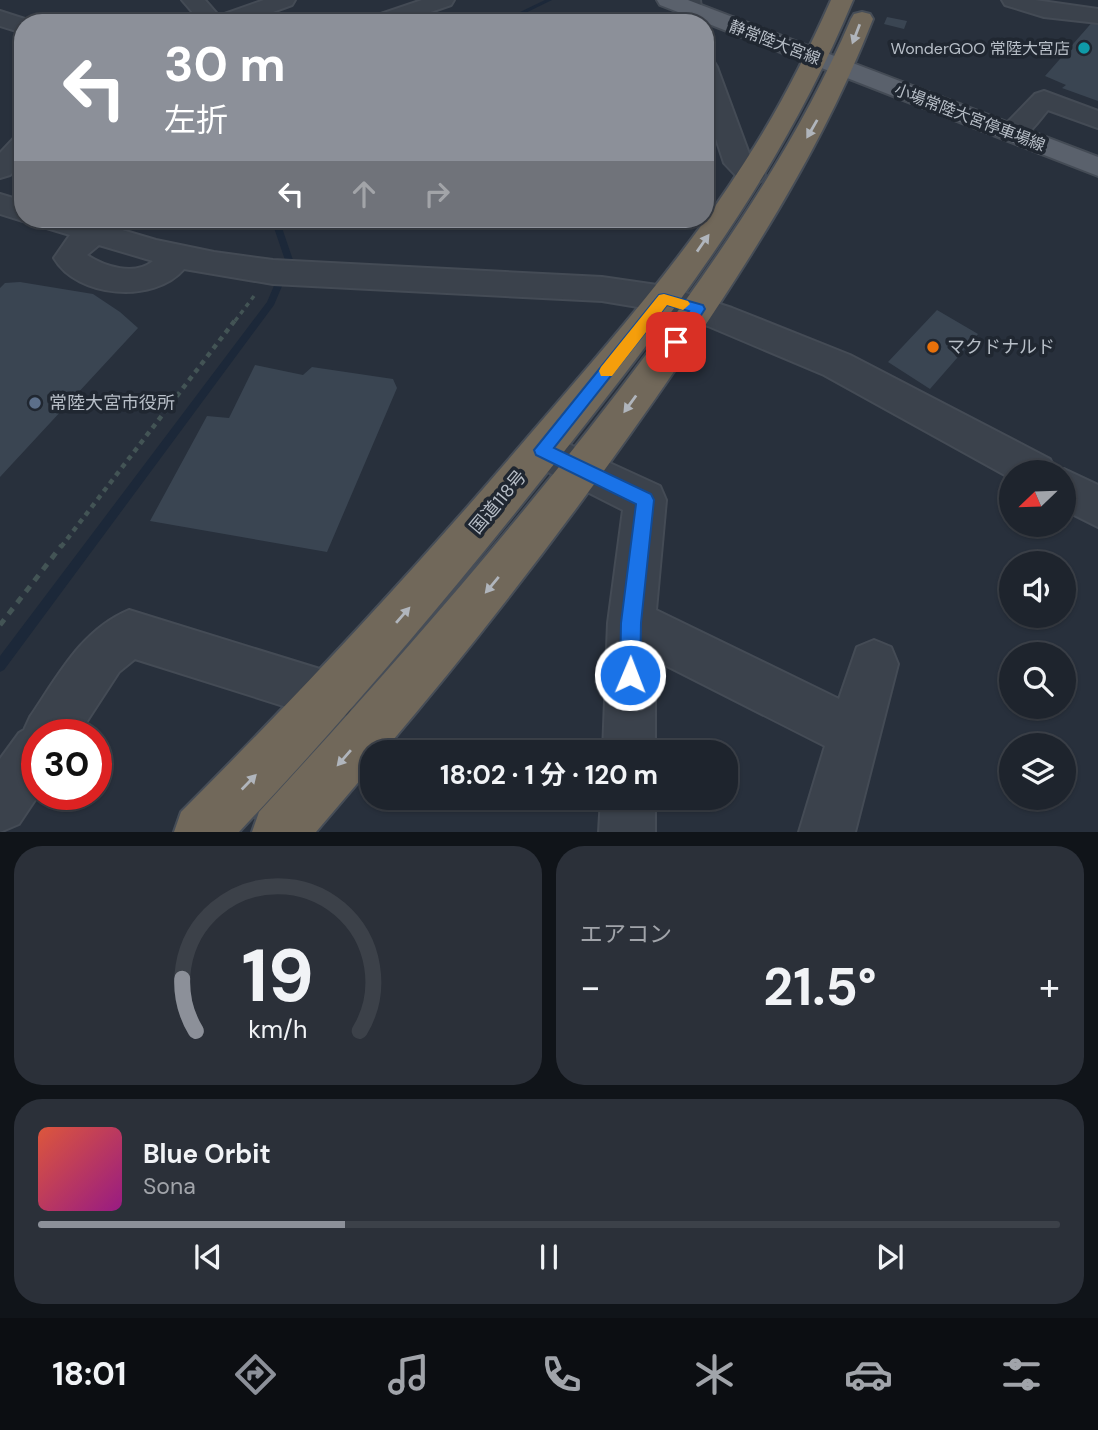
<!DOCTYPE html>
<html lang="ja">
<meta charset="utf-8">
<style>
body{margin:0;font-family:"DM Sans","Noto Sans JP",sans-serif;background:#2b3039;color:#f1f3f6;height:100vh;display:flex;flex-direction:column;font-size:26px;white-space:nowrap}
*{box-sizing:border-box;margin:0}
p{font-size:23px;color:#a1a4aa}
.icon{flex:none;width:38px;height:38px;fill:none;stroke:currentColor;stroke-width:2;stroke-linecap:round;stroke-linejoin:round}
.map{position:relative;height:832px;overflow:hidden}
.side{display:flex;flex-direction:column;gap:14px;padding:14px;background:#101419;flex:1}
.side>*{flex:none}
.banner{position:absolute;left:14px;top:14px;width:700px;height:214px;border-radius:28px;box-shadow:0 2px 5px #0004,0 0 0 2px #3c4149;background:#8c9099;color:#fff;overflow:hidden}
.needle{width:46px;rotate:247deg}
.buttons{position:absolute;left:999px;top:460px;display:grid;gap:14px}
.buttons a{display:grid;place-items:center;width:77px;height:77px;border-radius:50%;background:#1e242d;box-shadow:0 2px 5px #0004,0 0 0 2px #3c4149;font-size:35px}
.speed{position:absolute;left:21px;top:719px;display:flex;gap:14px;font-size:35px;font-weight:700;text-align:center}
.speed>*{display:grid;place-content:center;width:91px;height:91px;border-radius:50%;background:#1e242d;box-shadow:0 2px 5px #0004,0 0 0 2px #3c4149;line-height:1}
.speed .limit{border:10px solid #d22;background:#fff;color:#111}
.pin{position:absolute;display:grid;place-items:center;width:60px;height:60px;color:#fff;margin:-30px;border-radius:14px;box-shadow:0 4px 10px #0006}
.me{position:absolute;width:77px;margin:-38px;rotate:1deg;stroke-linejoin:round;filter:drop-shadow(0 0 5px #0008)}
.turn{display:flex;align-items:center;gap:24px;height:147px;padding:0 35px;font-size:32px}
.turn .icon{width:91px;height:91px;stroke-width:2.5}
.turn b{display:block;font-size:49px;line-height:60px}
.lanes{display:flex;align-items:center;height:66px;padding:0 35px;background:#0003;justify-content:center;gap:35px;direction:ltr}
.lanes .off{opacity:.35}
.big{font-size:52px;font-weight:700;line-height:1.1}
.side .widget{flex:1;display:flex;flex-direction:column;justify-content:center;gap:10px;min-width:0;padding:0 24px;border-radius:28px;background:#2b3039}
.side .dial{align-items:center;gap:0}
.dial svg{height:182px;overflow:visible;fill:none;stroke:#3c4149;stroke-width:7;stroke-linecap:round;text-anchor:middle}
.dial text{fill:#f1f3f6;stroke:none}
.song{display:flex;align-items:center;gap:21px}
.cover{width:84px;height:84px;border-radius:10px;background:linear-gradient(135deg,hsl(10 70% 55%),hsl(310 70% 35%))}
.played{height:7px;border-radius:4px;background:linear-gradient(90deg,#8c9099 30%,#3c4149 30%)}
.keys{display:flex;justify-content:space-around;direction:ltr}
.heat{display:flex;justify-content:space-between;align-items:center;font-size:38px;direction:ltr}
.side .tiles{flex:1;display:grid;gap:14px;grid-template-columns:1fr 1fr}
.widget:last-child{grid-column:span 2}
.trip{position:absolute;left:360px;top:740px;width:378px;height:70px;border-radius:28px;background:#1e242d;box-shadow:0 2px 5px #0004,0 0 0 2px #3c4149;font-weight:700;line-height:70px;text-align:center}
.dock{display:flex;height:112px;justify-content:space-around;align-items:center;background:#0c0e12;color:#a1a4aa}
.dock .icon{width:49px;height:49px}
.dock .active{color:#8c9099}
.dock b{font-size:32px;color:#f1f3f6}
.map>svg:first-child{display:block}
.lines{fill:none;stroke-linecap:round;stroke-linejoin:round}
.stream{fill:#1c2839;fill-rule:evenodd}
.building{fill:#3a4552}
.minor-casing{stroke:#444b55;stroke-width:4}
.major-casing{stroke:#444b55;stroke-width:4}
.highway-casing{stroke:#464d57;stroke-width:4}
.path-far2{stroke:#435455;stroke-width:3.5;stroke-dasharray:4.5 4.5;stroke-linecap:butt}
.path-far1{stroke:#435455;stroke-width:4.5;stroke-dasharray:5 5;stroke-linecap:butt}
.path{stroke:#435455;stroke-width:5;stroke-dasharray:7 7;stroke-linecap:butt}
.minor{fill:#3b424c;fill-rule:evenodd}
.major{fill:#5a616c;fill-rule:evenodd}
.highway{fill:#71685a;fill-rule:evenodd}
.oneway{fill:#b0b5bc}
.route{fill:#1a73e8;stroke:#114b97;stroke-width:2}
.slow{fill:#f59e0b}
.culture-dot{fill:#0f9aa8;stroke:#202731;stroke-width:2.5}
.food-dot{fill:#e8710a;stroke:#202731;stroke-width:2.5}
.service-dot{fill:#5c6f8a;stroke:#202731;stroke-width:2.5}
.labels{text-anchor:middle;stroke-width:7;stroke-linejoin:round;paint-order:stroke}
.far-street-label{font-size:16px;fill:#b7bec7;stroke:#202731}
.far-poi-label{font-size:16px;fill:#b7bec7;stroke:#202731;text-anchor:end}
.poi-label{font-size:18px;fill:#b7bec7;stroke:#202731;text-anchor:start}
.street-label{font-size:18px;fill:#b7bec7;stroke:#202731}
</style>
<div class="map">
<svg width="1098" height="832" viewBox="0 0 1098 832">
<rect width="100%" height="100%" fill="#28303c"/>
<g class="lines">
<!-- stream -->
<path class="stream" d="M545 0H552L505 23H497Z
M271 219H279L293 260 274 305 4 670 0 672V656L267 302 285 260Z"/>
</g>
<!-- building -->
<path class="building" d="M887 17 907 21 904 29 884 24Z
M1095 19 1098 20V101L1062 88 1066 85 1045 76Z
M20 282 93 294 120 312 138 328 0 477V288L5 283Z
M937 310 978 334 930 389 888 362Z
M255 365 303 375 312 367 393 379 397 388 327 552 150 521 207 416 229 418Z"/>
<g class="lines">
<defs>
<path id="minor" d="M182 0H205L219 16 264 0H295L292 5 243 23H177L180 18 194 14Z
M422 0H454L451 5 399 23H366L369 18Z
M678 0H700L703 23H681Z
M1002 0H1035L1098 9V23L1044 17 1005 5Z
M0 11 31 21 32 23H23V33L0 26Z
M705 60 714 62 717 67 751 159 765 175 761 181 751 184 741 181 724 163 705 105Z
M1044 91 1098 111V128L1048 110C1035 125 1025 144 1003 139L999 133 1003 127 1035 94Z
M23 137V162L10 175 0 178V153L13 139Z
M0 194 23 201V219H31L23 221 0 214Z
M36 219H85L156 240 214 252 273 260 602 277 664 286 732 308 850 355 1050 459 1056 472 1064 469 1098 485V527L1064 510V472H1012V479L824 375 708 326 662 311 602 301 273 284 184 269C154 304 77 298 54 258L70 235 40 226ZM99 245 153 261C135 276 105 267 87 255Z
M542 432 660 486 666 500 656 610 839 699 857 647 874 640 891 647 898 664 855 832H799L825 746 655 660V752H603L608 623 623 510 528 462 522 450 528 438Z
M129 610 349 678 356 696 349 714 331 721 135 659 119 672 78 735H37L39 794 19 824 0 832V759L19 733 24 730 30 717C58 676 81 630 129 610Z
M601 798H655V832H599Z"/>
<path id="major" d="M657 0H688L1098 157V176L660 5Z"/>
<path id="highway" d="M831 0H853C782 171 680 305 566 449 462 581 355 709 239 832H174L181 812C303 690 420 564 532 432 606 346 683 259 744 163 778 111 806 56 831 0Z
M862 12 870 14 873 19C825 142 755 252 682 360 589 496 489 627 383 752H373V765L316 832H252L259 812C395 664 528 513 648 352 726 246 799 140 851 19L854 14Z"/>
</defs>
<!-- minor casing -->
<use href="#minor" class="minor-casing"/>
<!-- major casing -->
<use href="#major" class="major-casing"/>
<!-- highway casing -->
<use href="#highway" class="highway-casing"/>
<!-- path-far2 -->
<path class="path-far2" d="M235 321 254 296"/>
<!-- path-far1 -->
<path class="path-far1" d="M61 547 236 319"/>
<!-- path -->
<path class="path" d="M0 625 62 545"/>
<!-- minor -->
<use href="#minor" class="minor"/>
<!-- major -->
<use href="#major" class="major"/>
<!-- highway -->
<use href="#highway" class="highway"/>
</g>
<!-- one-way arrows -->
<defs><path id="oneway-solid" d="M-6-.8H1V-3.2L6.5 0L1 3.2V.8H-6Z" transform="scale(1.75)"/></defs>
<g class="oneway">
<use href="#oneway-solid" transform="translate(856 34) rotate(111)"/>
<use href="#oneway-solid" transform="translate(812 129) rotate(120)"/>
<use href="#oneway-solid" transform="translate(703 243) rotate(-55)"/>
<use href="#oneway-solid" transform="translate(630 404) rotate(126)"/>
<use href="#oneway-solid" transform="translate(492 585) rotate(130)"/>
<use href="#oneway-solid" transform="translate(403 615) rotate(-49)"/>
<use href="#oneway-solid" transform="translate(344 758) rotate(131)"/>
<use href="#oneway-solid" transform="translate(249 782) rotate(-46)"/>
</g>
<!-- route -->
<path class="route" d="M664 294 703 305 705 309 681 346 676 347 668 342 689 311 667 305 554 448 651 494 654 500 641 623 640 675 637 682 630 685 623 682 620 675 621 623 636 504 536 455 534 450 659 295Z"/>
<!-- slow -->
<path class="slow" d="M664 294 688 301 690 304 683 310 667 305 612 376H601L599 371 601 367 659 295Z"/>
<!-- markers -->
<circle class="culture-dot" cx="1084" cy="48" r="7"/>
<circle class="food-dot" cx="933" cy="347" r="7"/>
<circle class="service-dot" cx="35" cy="403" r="7"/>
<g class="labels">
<!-- far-street labels -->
<g class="far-street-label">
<text transform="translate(775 42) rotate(21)" y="6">静常陸大宮線</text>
<text transform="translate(970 117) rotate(21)" y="6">小場常陸大宮停車場線</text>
</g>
<!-- far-poi labels -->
<g class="far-poi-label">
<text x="1070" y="54">WonderGOO 常陸大宮店</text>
</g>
<!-- poi labels -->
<g class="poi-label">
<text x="947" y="353">マクドナルド</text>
<text x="49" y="409">常陸大宮市役所</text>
</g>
<!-- street labels -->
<g class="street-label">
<text transform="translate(498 502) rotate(-50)" y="6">国道118号</text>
</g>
</g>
</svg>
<div class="buttons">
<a><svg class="needle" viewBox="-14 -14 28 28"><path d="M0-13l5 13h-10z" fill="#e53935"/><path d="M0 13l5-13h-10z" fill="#a1a4aa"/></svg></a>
<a><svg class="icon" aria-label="sound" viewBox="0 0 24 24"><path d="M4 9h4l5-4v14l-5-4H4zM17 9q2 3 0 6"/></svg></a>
<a><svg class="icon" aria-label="search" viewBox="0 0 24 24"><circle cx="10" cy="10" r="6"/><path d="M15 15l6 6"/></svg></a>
<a><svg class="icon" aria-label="layers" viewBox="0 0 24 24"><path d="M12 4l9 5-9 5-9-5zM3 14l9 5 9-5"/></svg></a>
</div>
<div class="speed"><div class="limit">30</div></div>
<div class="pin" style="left:676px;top:342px;background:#d93025"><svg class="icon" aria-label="arrive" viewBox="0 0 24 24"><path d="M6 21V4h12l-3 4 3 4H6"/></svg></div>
<svg class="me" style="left:630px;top:675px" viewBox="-20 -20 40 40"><circle r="17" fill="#1a73e8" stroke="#fff" stroke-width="3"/><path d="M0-11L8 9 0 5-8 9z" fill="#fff"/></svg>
<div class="trip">18:02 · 1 分 · 120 m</div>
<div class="banner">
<div class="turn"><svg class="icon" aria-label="left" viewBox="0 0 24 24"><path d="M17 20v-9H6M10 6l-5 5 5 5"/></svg><div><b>30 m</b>左折</div></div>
<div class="lanes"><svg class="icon" aria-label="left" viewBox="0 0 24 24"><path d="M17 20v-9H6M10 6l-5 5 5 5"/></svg><svg class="icon off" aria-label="ahead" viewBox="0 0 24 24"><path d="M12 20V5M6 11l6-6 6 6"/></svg><svg class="icon off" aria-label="right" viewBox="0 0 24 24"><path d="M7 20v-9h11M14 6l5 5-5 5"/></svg></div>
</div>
</div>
<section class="side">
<div class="tiles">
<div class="widget dial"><svg viewBox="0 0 100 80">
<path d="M14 69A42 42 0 1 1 86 69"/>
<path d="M14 69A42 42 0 0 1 8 46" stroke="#8c9099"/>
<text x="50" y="56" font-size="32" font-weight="700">19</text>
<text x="50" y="72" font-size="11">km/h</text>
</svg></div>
<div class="widget"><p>エアコン</p>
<div class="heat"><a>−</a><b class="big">21.5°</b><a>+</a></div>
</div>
<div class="widget">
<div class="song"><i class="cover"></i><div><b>Blue Orbit</b><p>Sona</p></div></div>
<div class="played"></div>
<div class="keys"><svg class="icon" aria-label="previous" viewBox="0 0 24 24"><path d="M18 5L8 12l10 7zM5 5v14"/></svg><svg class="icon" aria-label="pause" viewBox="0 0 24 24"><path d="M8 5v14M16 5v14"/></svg><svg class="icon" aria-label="next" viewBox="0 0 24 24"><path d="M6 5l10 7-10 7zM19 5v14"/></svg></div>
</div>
</div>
</section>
<nav class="dock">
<b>18:01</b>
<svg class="icon active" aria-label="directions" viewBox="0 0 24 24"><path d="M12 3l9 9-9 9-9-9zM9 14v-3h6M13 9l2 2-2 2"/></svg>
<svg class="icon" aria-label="music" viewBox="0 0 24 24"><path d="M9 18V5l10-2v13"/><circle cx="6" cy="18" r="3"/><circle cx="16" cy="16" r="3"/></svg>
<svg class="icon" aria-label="phone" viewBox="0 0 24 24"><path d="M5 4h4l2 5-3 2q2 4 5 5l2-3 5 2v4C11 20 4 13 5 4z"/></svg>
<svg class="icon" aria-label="climate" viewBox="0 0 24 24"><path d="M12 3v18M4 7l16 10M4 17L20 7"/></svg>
<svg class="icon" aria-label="car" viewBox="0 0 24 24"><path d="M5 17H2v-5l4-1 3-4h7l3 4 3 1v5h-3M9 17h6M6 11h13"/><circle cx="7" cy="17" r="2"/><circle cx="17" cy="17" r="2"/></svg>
<svg class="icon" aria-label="filters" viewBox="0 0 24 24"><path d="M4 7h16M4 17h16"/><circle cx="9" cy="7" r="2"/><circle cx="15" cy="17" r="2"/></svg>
</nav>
